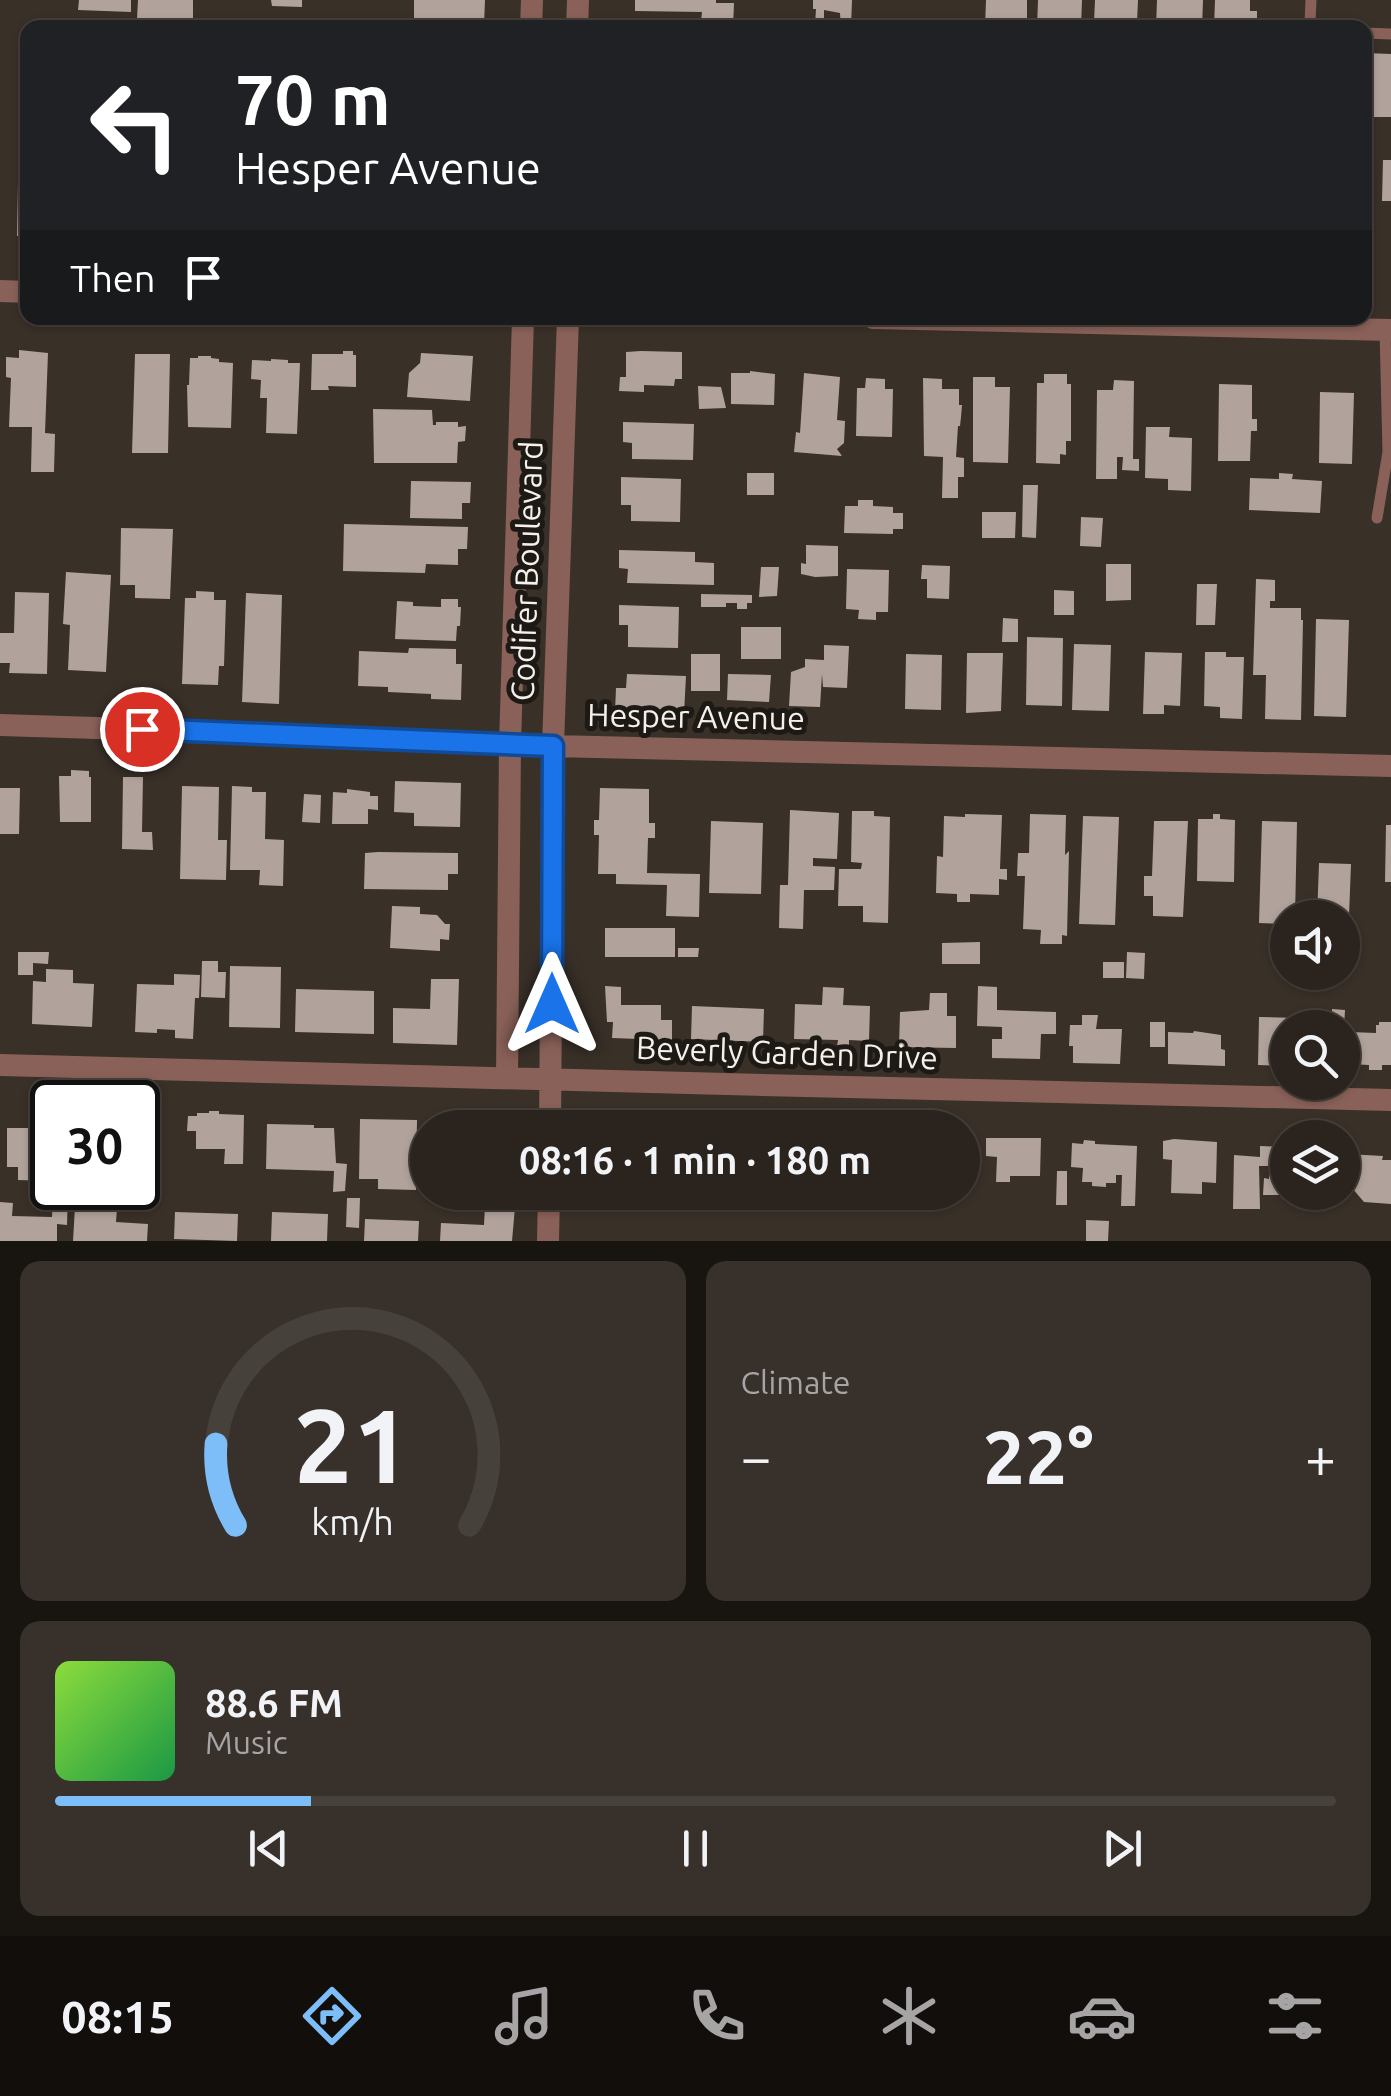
<!DOCTYPE html>
<meta charset="utf-8">
<style>
body{margin:0;font-family:Ubuntu,sans-serif;background:#37302b;color:#f1f3f6;height:100vh;display:flex;flex-direction:column;font-size:38px;white-space:nowrap}
*{box-sizing:border-box;margin:0}
p{font-size:32px;color:#a6a4a4}
.icon{flex:none;width:55px;height:55px;fill:none;stroke:currentColor;stroke-width:2;stroke-linecap:round;stroke-linejoin:round}
.map{position:relative;height:1241px;overflow:hidden}
.details{display:flex;flex-direction:column;gap:20px;padding:20px;background:#181410;flex:1}
.details>*{flex:none}
.hud{position:absolute;left:20px;top:20px;width:1352px;height:305px;border-radius:20px;box-shadow:0 2px 8px #0004,0 0 0 2px #47413c;background:#202124;color:#fff;overflow:hidden}
.controls{position:absolute;left:1270px;top:900px;display:grid;gap:20px}
.controls a{display:grid;place-items:center;width:90px;height:90px;border-radius:50%;background:#2b241e;box-shadow:0 2px 8px #0004,0 0 0 2px #47413c;font-size:50px}
.speed{position:absolute;left:30px;top:1080px;display:flex;gap:20px;font-size:50px;font-weight:700;text-align:center}
.speed>*{display:grid;place-content:center;width:130px;height:130px;border-radius:50%;background:#2b241e;box-shadow:0 2px 8px #0004,0 0 0 2px #47413c;line-height:1}
.speed .limit{border:5px solid #111;border-radius:15px;background:#fff;color:#111}
.pin{position:absolute;display:grid;place-items:center;width:85px;height:85px;color:#fff;margin:-42px;border:5px solid #fff;border-radius:50%;box-shadow:0 2px 10px #0007}
.me{position:absolute;width:110px;margin:-55px;rotate:0deg;stroke-linejoin:round;filter:drop-shadow(0 0 8px #0008)}
.turn{display:flex;align-items:center;gap:35px;height:210px;padding:0 50px;font-size:45px}
.turn .icon{width:130px;height:130px;stroke-width:2.5}
.turn b{display:block;font-size:70px;line-height:85px}
.then{display:flex;align-items:center;height:95px;padding:0 50px;background:#0003;gap:20px;font-size:38px}
.big{font-size:75px;font-weight:700;line-height:1.1}
.details .widget{flex:1;display:flex;flex-direction:column;justify-content:center;gap:15px;min-width:0;padding:0 35px;border-radius:20px;background:#37302b}
.details .dial{align-items:center;gap:0}
.dial svg{height:260px;overflow:visible;fill:none;stroke:#47413c;stroke-width:7;stroke-linecap:round;text-anchor:middle}
.dial text{fill:#f1f3f6;stroke:none}
.song{display:flex;align-items:center;gap:30px}
.cover{width:120px;height:120px;border-radius:15px;background:linear-gradient(135deg,hsl(90 70% 55%),hsl(140 70% 35%))}
.played{height:10px;border-radius:5px;background:linear-gradient(90deg,#7dbef9 20%,#47413c 20%)}
.keys{display:flex;justify-content:space-around;direction:ltr}
.heat{display:flex;justify-content:space-between;align-items:center;font-size:55px;direction:ltr}
.details .tiles{flex:1;display:grid;gap:20px;grid-template-columns:1fr 1fr}
.widget:last-child{grid-column:span 2}
.trip{position:absolute;left:410px;top:1110px;width:570px;height:100px;border-radius:50px;background:#2b241e;box-shadow:0 2px 8px #0004,0 0 0 2px #47413c;font-weight:700;line-height:100px;text-align:center}
.dock{display:flex;height:160px;justify-content:space-around;align-items:center;background:#110e0c;color:#a6a4a4}
.dock .icon{width:70px;height:70px}
.dock .selected{color:#7dbef9}
.dock b{font-size:45px;color:#f1f3f6}
.map>svg:first-child{display:block}
.building{fill:#b1a39c}
.lines{fill:none;stroke-linecap:round;stroke-linejoin:round}
.lane{stroke:#896158;stroke-width:11}
.street{stroke:#896158;stroke-width:22}
.route-casing{stroke:#114b97;stroke-width:25}
.route{stroke:#1a73e8;stroke-width:18}
.labels{text-anchor:middle;stroke-width:10;stroke-linejoin:round;paint-order:stroke}
.street-label{font-size:32px;fill:#f6f0eb;stroke:#1d1915}
</style>
<div class="map">
<svg width="1391" height="1241" viewBox="0 0 1391 1241">
<rect width="100%" height="100%" fill="#393028"/>
<!-- building -->
<path class="building" d="M79 0H131V12L78 10Z
M138 0H193V21L137 19Z
M271 0H302V7L272 6Z
M414 0H485L484 25 414 23Z
M635 0H716V3H734L733 28H708V21H701L702 12 635 11Z
M813 0H852L851 28H841L840 13 824 10V25H815L816 9H813Z
M986 0H1027V28H985Z
M1038 0H1082L1081 28H1037Z
M1095 0H1138L1137 23 1094 22Z
M1157 0H1203L1202 28H1156Z
M1215 0H1250V11H1257V28H1214Z
M1365 53 1391 54V117H1365Z
M1383 160H1391V201H1382Z
M18 183H28V236H17Z
M19 350 48 353 45 433 55 434 54 472H31L32 427H9L11 378 6 377V357L19 358Z
M343 351H353V355H356V387L328 386 329 390H311L312 354H343Z
M641 351 682 352V379H675L674 386 644 385V392L619 391 620 377H626V352Z
M421 353 473 356 470 401 407 397 409 373 420 363Z
M135 354H170L168 453H132Z
M198 356H211V358L219 359V362L233 363 231 428 188 427 187 385H189L190 358H198Z
M271 359 288 360V363H300L297 434 266 433 267 398H260L261 380 251 379 252 360 271 361Z
M750 371 775 374 774 405 731 404V373H750Z
M804 373 840 377 837 420 845 421 844 443 837 449 842 456 794 452 796 432 800 433Z
M1044 374H1067V384H1071V441H1066V455L1060 454V464L1036 463 1037 383H1044Z
M973 377H995V387H1010L1008 463 973 462Z
M866 378 885 379V389H893L892 437 856 436 857 388H865Z
M923 378 942 379V389H959V405H962L961 417 960 426H958L956 457 964 458V477H958V498H942L943 457 924 456Z
M1114 380 1134 381 1133 459H1139V471L1122 470 1123 457H1117V479H1096L1097 390H1113Z
M1219 384 1252 385V419H1257V431H1251L1250 461H1218Z
M698 386 721 387 726 408 699 409Z
M1320 392 1354 393 1352 464 1319 463Z
M373 409 432 410 433 425H436V422H458V427L466 426 465 441 458 442 457 463H374Z
M623 422 694 424 693 460 632 459V443L623 442Z
M1146 427H1170L1169 437 1192 438 1191 491 1168 490V479L1145 478Z
M747 473H774V495H747Z
M1279 473 1293 474 1292 479 1322 481 1320 513 1249 510 1250 478 1279 479Z
M621 477 681 479 680 522 631 521V505H621Z
M411 481 471 482 470 503H462V519L410 518Z
M1023 485H1038L1036 538 1022 537Z
M858 500H873V506L893 507V513H903V529H893V534L844 533 845 506H858Z
M982 512H1016L1015 538H982Z
M1081 517 1103 518 1101 547 1080 546Z
M344 524 468 527 467 549H458V565L426 564 425 573 343 571Z
M121 528 173 529 170 599 135 598V585H120Z
M806 545 838 546V576L815 577 801 574V563L806 564Z
M619 550 695 552V562L714 563V585L627 583 628 569 619 568Z
M1106 564H1131V600L1106 601Z
M922 565 950 566 949 599 927 598V579H921Z
M761 567H779L777 596 759 597Z
M847 569 889 570 888 612H876V620L858 619 859 610 846 609Z
M66 572 111 575 106 672 68 670 70 625 63 624Z
M1256 579 1275 580V601H1270V608H1301V620H1303L1301 720 1265 719 1266 675H1253Z
M1197 584H1217L1215 625H1196Z
M1054 590 1074 591V615H1054Z
M196 591 214 592V600H226L224 666H219L218 685 182 684 185 598H196Z
M15 592 49 593 47 674 9 673 10 663H0V633H14Z
M246 593 282 595 279 704 242 702Z
M701 594 752 595V603H747V609H737V603H726V607H701Z
M441 599H458V607H461L460 626H457L456 641 395 639 397 601 413 602V606L441 607Z
M619 605 679 607 678 648 628 647V625H619Z
M1003 618 1018 619V642H1002Z
M1316 619 1349 620 1346 717 1314 716Z
M741 627H781V659H741Z
M1027 637 1063 638 1062 706 1026 705Z
M1074 644 1111 645 1109 711 1072 710Z
M824 645 849 646 847 688 823 687 822 674 820 707 789 706 791 672 805 667V659L824 660Z
M409 648 456 649V664H462L461 700 431 699V694L388 692V687L358 686 359 651 408 653Z
M1145 652 1182 653 1180 706 1164 705V714H1143Z
M1205 652H1226V657H1244L1242 719 1220 718V707L1204 706Z
M967 653H1003L1001 711 966 713Z
M691 654H720V691H691Z
M906 654 942 655 941 710 905 709Z
M627 674 686 676 684 714 615 712 616 688H626Z
M728 674 771 675 769 702 727 700Z
M71 770 89 771V777H91V822H60L59 776H71Z
M123 777H143L142 832H152L153 850 122 849Z
M395 781 461 783 460 827 414 826V813L394 812Z
M182 786 219 787 218 840H227L226 880 180 879Z
M232 786 252 787V792H266L265 839 284 840 283 886 259 885 260 870H230Z
M0 788H20L19 834H0Z
M600 788 649 789V823H655V838H648L647 873 700 874 699 917 666 916 667 885 616 884V874H598L599 835H594V820H599Z
M347 789 370 792V796H378V810L368 809V824H332L333 792 347 793Z
M304 794 321 795 320 823 302 822Z
M790 810 839 813 837 859 813 858V866L835 867 834 890H804L803 929 779 928 780 885H788Z
M852 811H874V816L890 817 888 923 863 922V906H838L839 869H861L862 863 851 862Z
M965 814 1002 815 1000 869H1007V880L999 879V895L970 894V902H957V894L936 893 937 856 943 857 944 816 965 817Z
M1030 814 1066 815 1065 855 1069 851 1067 936 1062 935V944H1040L1041 930 1023 929 1025 876H1017L1018 853H1029Z
M1213 814H1220V819L1235 820 1234 882 1197 881 1198 819H1213Z
M1083 816 1119 817 1115 925 1079 924Z
M711 821 763 823 761 894 709 893Z
M1154 821H1188L1183 917 1153 916V896H1144V876H1152Z
M1262 821 1297 822 1295 918H1288V924L1259 923Z
M1386 825H1391V882H1385Z
M378 852 458 853V874H448V890L364 889 365 853Z
M1319 863 1351 864 1348 942 1342 941V918H1317Z
M392 906 420 907V914L437 915 445 924H450L449 940 440 939V951L390 948Z
M605 928H675V957H605Z
M980 942V964H942V943Z
M678 948H699L698 957H678Z
M18 952H49L48 964 33 963V975H18Z
M1127 952 1145 953 1144 979 1126 978Z
M202 961H218V972H226L225 998 201 997Z
M1103 962H1124V978H1103Z
M230 966 281 967 280 1028 229 1027Z
M46 969 73 970V983L94 984 92 1027 32 1024 33 981 46 982Z
M174 974 200 975 199 998H195L193 1039 175 1038V1030L157 1029V1033L135 1032 137 984 174 985Z
M431 979H459L457 1045 393 1043V1008L430 1009Z
M605 986 621 987V1005H661V1020H672V1040L647 1039V1043H639V1039L612 1038 613 1022H607Z
M978 986 997 987V1010L1056 1012V1034H1041L1040 1059 992 1058V1039H1002V1027L977 1026Z
M823 987 844 988 843 1005 870 1006 869 1041 849 1040V1048L837 1047 838 1040 794 1039 795 1004 822 1005Z
M296 989 374 991V1034L295 1032Z
M930 993H947V1016H956V1048L899 1047 900 1012 929 1010Z
M692 1006 764 1009 763 1042 691 1039Z
M1332 1009 1345 1010 1344 1028H1331Z
M1299 1013 1316 1014V1028H1288V1066L1258 1065 1259 1017 1298 1018Z
M1082 1015H1098L1096 1029H1122L1120 1064 1073 1063V1046H1069L1070 1025H1082Z
M1150 1022H1165V1047H1150Z
M1379 1022H1391V1065H1382V1070H1369V1065L1349 1064 1350 1032 1376 1033V1025H1379Z
M1194 1031 1221 1035V1049L1225 1050V1066L1168 1064V1032L1193 1033Z
M209 1111H219V1114L244 1115 243 1164H224L225 1149H196V1131H187L188 1116H197V1113H209Z
M43 1118 52 1119V1181L18 1180V1167H7V1128H43Z
M360 1119 417 1120 416 1190 378 1189V1179H359Z
M267 1124 314 1125V1128H334L336 1163 347 1164 345 1191 333 1192 334 1171 266 1169Z
M986 1138H1041L1040 1176H1010V1182H996L997 1157 986 1156Z
M1174 1139 1217 1142 1216 1183 1202 1182V1194L1171 1193 1172 1160 1163 1159V1141Z
M1084 1140 1095 1141V1144L1137 1146 1135 1206H1121L1122 1175H1116V1183H1106V1187L1092 1186V1182H1082L1083 1168 1071 1167 1072 1143 1083 1144Z
M1260 1146 1288 1147V1195H1263L1264 1178 1269 1179V1166H1259L1260 1209H1233L1234 1155 1260 1157Z
M1347 1154 1383 1156 1382 1160H1391V1204L1364 1202 1352 1188H1342V1158L1346 1159Z
M1057 1171H1067V1205H1056Z
M53 1190 68 1191 67 1225 57 1224V1241H0V1202L13 1203 12 1216 52 1217Z
M436 1192H463V1197L435 1196Z
M872 1192H903V1206L872 1205Z
M347 1198H360L359 1228 346 1227Z
M485 1205 515 1207 512 1241H440L441 1223 484 1225Z
M75 1207 117 1208 116 1222 148 1224 147 1241H73Z
M175 1212 238 1214 237 1241 174 1239Z
M272 1212 328 1214 327 1241H271Z
M365 1219 419 1221 418 1241H364Z
M1086 1220 1109 1221 1108 1241H1086Z"/>
<g class="lines">
<!-- lane -->
<path class="lane" d="M1311 0 1310 23 1315 28
M1365 33 1391 34
M1377 518 1388 452 1385 330"/>
<!-- street -->
<path class="street" d="M531 28 532 0
M577 28 578 0
M0 291 28 292
M873 318 1391 330
M0 725 284 734 553 746 1391 766
M0 1065C464 1076 927 1091 1391 1100
M507 1077 510 745 523 318
M550 1128 553 746 568 318
M548 1241 549 1192"/>
</g>
<g class="lines">
<defs>
<path id="route" d="M142 729 553 746 552 1004"/>
</defs>
<!-- route casing -->
<use href="#route" class="route-casing"/>
<!-- route -->
<use href="#route" class="route"/>
</g>
<g class="labels">
<!-- street labels -->
<g class="street-label">
<text transform="translate(527 571) rotate(-88)" y="11">Codifer Boulevard</text>
<text transform="translate(696 717) rotate(1)" y="11">Hesper Avenue</text>
<text transform="translate(787 1053) rotate(2)" y="11">Beverly Garden Drive</text>
</g>
</g>
</svg>
<div class="controls">
<a><svg class="icon" aria-label="sound" viewBox="0 0 24 24"><path d="M4 9h4l5-4v14l-5-4H4zM17 9q2 3 0 6"/></svg></a>
<a><svg class="icon" aria-label="search" viewBox="0 0 24 24"><circle cx="10" cy="10" r="6"/><path d="M15 15l6 6"/></svg></a>
<a><svg class="icon" aria-label="layers" viewBox="0 0 24 24"><path d="M12 4l9 5-9 5-9-5zM3 14l9 5 9-5"/></svg></a>
</div>
<div class="speed"><div class="limit">30</div></div>
<div class="pin" style="left:142px;top:729px;background:#d93025"><svg class="icon" aria-label="arrive" viewBox="0 0 24 24"><path d="M6 21V4h12l-3 4 3 4H6"/></svg></div>
<svg class="me" style="left:552px;top:1004px" viewBox="-20 -20 40 40"><path d="M0-17L14 15 0 8-14 15z" fill="#1a73e8" stroke="#fff" stroke-width="4"/></svg>
<div class="trip">08:16 · 1 min · 180 m</div>
<div class="hud">
<div class="turn"><svg class="icon" aria-label="left" viewBox="0 0 24 24"><path d="M17 20v-9H6M10 6l-5 5 5 5"/></svg><div><b>70 m</b>Hesper Avenue</div></div>
<div class="then">Then<svg class="icon" aria-label="arrive" viewBox="0 0 24 24"><path d="M6 21V4h12l-3 4 3 4H6"/></svg></div>
</div>
</div>
<section class="details">
<div class="tiles">
<div class="widget dial"><svg viewBox="0 0 100 80">
<path d="M14 69A42 42 0 1 1 86 69"/>
<path d="M14 69A42 42 0 0 1 8 44" stroke="#7dbef9"/>
<text x="50" y="56" font-size="32" font-weight="700">21</text>
<text x="50" y="72" font-size="11">km/h</text>
</svg></div>
<div class="widget"><p>Climate</p>
<div class="heat"><a>−</a><b class="big">22°</b><a>+</a></div>
</div>
<div class="widget">
<div class="song"><i class="cover"></i><div><b>88.6 FM</b><p>Music</p></div></div>
<div class="played"></div>
<div class="keys"><svg class="icon" aria-label="previous" viewBox="0 0 24 24"><path d="M18 5L8 12l10 7zM5 5v14"/></svg><svg class="icon" aria-label="pause" viewBox="0 0 24 24"><path d="M8 5v14M16 5v14"/></svg><svg class="icon" aria-label="next" viewBox="0 0 24 24"><path d="M6 5l10 7-10 7zM19 5v14"/></svg></div>
</div>
</div>
</section>
<nav class="dock">
<b>08:15</b>
<svg class="icon selected" aria-label="directions" viewBox="0 0 24 24"><path d="M12 3l9 9-9 9-9-9zM9 14v-3h6M13 9l2 2-2 2"/></svg>
<svg class="icon" aria-label="music" viewBox="0 0 24 24"><path d="M9 18V5l10-2v13"/><circle cx="6" cy="18" r="3"/><circle cx="16" cy="16" r="3"/></svg>
<svg class="icon" aria-label="phone" viewBox="0 0 24 24"><path d="M5 4h4l2 5-3 2q2 4 5 5l2-3 5 2v4C11 20 4 13 5 4z"/></svg>
<svg class="icon" aria-label="climate" viewBox="0 0 24 24"><path d="M12 3v18M4 7l16 10M4 17L20 7"/></svg>
<svg class="icon" aria-label="car" viewBox="0 0 24 24"><path d="M5 17H2v-5l4-1 3-4h7l3 4 3 1v5h-3M9 17h6M6 11h13"/><circle cx="7" cy="17" r="2"/><circle cx="17" cy="17" r="2"/></svg>
<svg class="icon" aria-label="filters" viewBox="0 0 24 24"><path d="M4 7h16M4 17h16"/><circle cx="9" cy="7" r="2"/><circle cx="15" cy="17" r="2"/></svg>
</nav>
